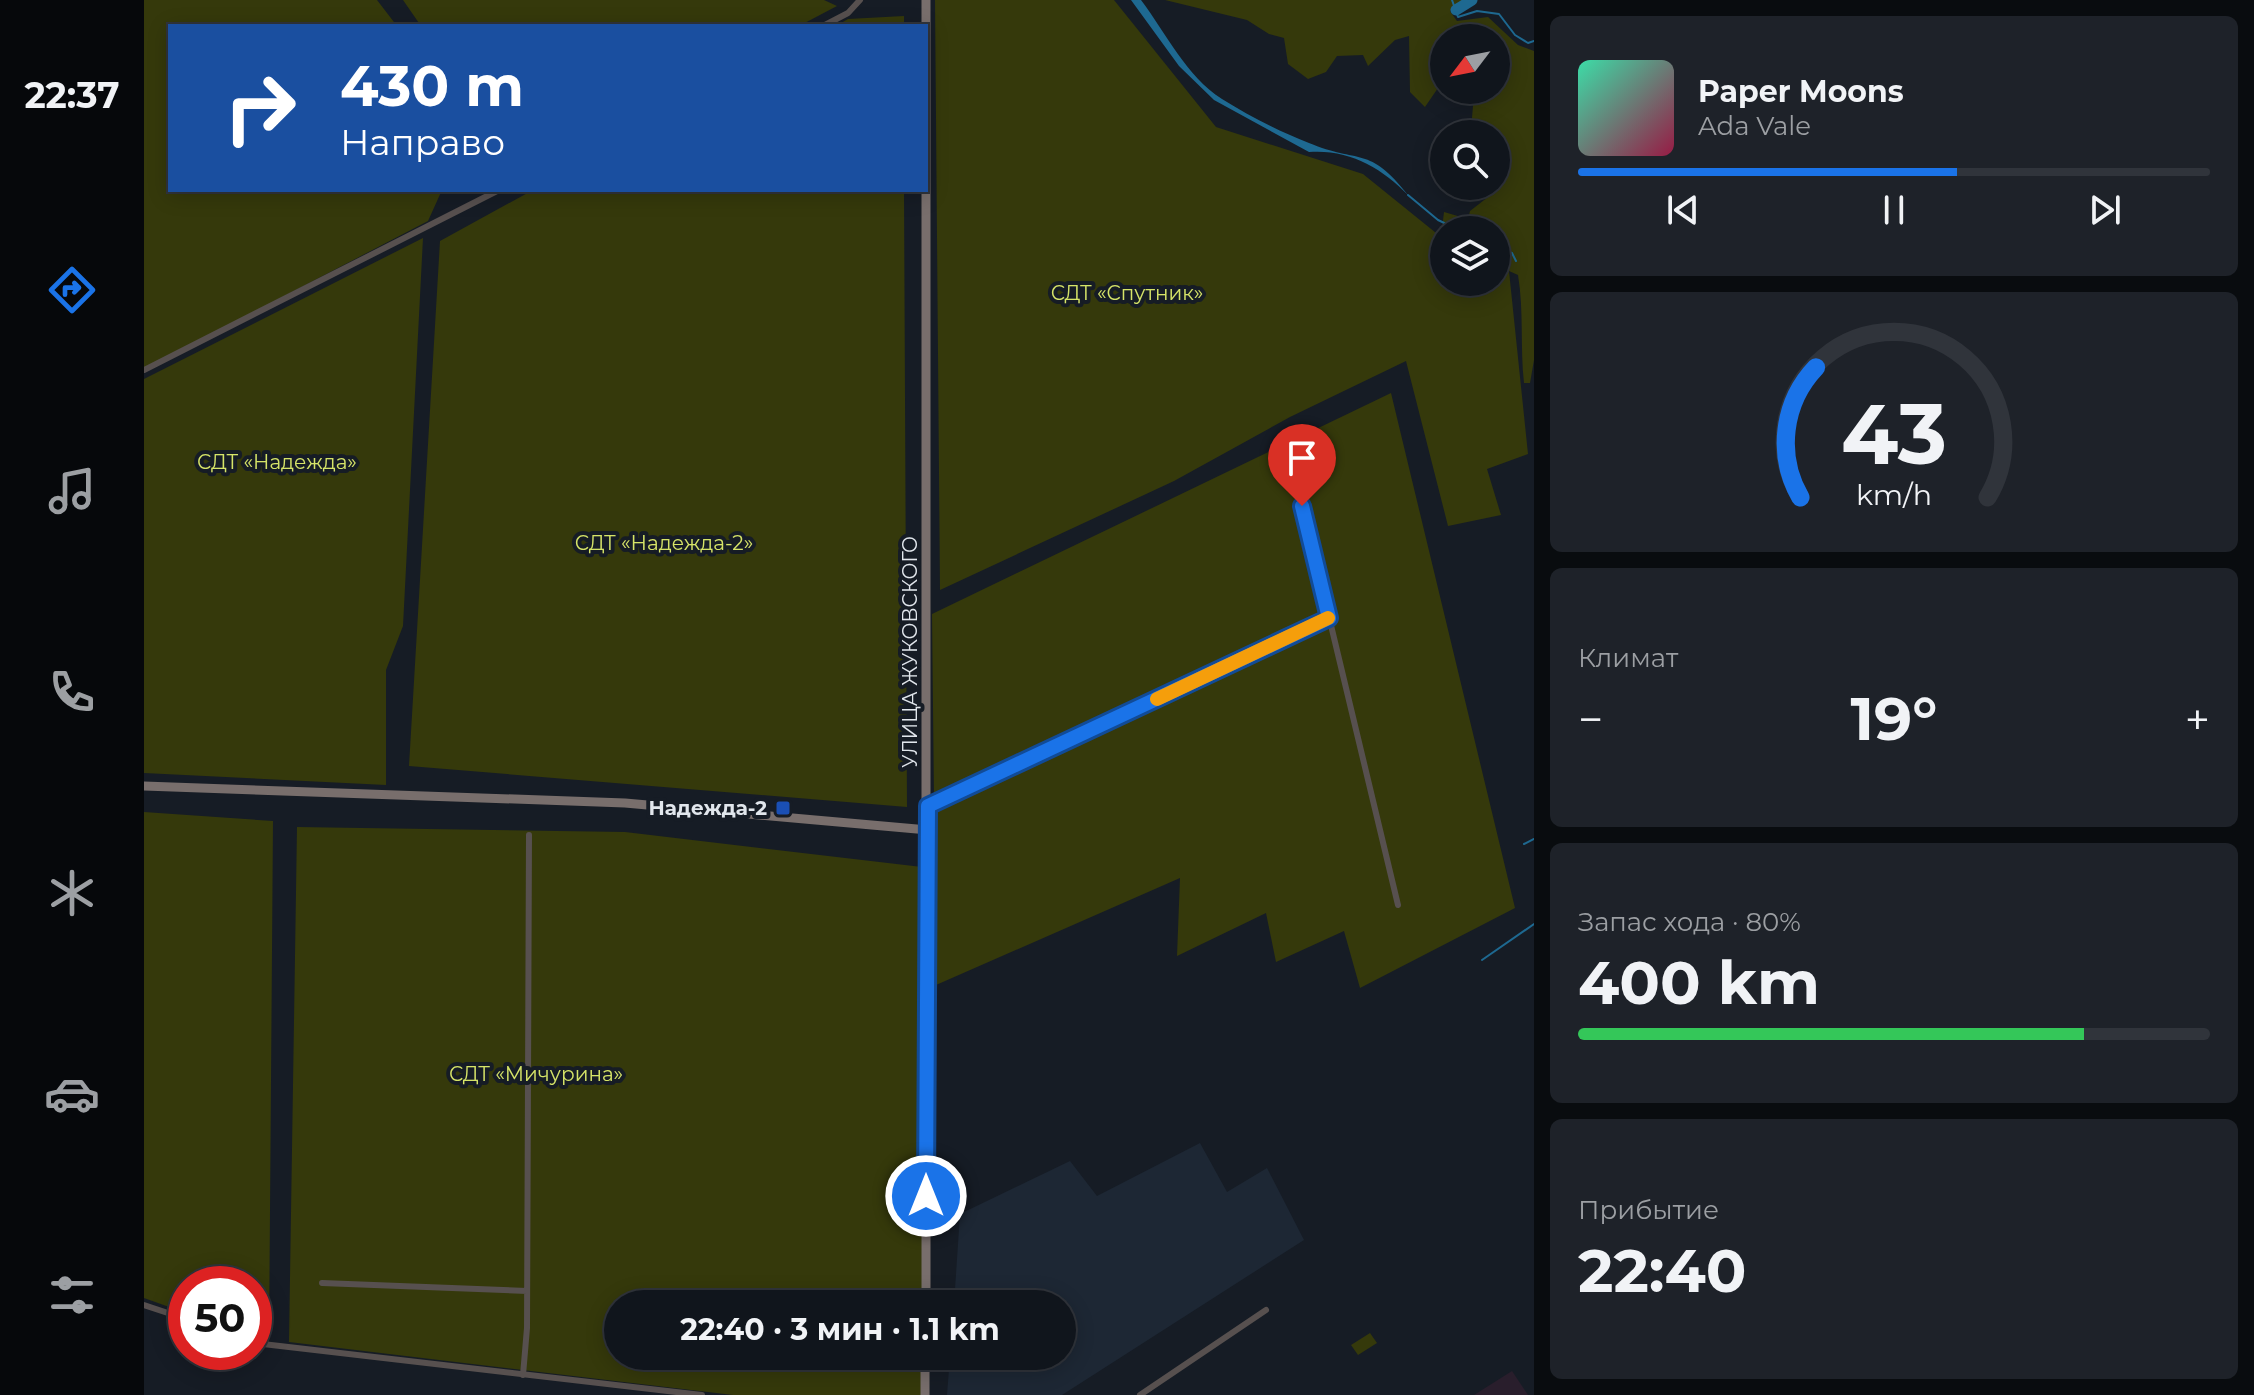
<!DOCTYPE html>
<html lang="ru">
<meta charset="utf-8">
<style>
body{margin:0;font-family:Montserrat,sans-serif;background:#1e2229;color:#f1f3f6;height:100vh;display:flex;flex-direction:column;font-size:30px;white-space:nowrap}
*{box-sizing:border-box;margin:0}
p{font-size:26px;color:#9c9fa3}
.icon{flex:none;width:44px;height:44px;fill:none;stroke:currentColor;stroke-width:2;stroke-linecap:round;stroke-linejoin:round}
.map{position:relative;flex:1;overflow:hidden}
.side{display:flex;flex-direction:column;gap:16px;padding:16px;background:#090c0f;width:720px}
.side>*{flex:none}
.hud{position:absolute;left:24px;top:24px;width:760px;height:168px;border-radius:0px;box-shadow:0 4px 20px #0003,0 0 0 2px #30343b;background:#1a4fa0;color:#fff;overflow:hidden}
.needle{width:52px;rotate:238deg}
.tools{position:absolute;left:1286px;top:24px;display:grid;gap:16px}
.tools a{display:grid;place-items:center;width:80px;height:80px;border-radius:50%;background:#10151c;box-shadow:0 4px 20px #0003,0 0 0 2px #30343b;font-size:40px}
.speed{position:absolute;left:24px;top:1266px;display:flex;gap:16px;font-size:40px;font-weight:700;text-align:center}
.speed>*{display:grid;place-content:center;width:104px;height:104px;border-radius:50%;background:#10151c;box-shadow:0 4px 20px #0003,0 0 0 2px #30343b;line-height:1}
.speed .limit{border:12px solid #d22;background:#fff;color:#111}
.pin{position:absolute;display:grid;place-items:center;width:68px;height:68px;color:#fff;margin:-82px -34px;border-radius:50% 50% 50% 0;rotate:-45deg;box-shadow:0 0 8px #0007}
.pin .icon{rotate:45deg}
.me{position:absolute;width:88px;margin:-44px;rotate:0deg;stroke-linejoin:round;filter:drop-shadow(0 0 6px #0008)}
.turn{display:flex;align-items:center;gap:28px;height:168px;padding:0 40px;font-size:36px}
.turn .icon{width:104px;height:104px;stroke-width:2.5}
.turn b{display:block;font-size:56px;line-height:68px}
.big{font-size:60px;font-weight:700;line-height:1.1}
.side .tile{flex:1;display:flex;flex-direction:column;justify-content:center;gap:12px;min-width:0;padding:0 28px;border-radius:12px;background:#1e2229}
.side .dial{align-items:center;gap:0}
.dial svg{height:208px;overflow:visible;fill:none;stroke:#30343b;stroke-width:7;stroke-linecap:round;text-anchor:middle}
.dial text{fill:#f1f3f6;stroke:none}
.song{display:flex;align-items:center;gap:24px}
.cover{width:96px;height:96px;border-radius:12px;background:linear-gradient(135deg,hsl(160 70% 55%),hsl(340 70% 35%))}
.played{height:8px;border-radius:4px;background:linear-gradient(90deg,#1a73e8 60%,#30343b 60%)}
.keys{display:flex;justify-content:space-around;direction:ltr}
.heat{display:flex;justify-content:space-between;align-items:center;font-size:44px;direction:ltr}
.charge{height:12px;border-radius:6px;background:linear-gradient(90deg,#34c759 80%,#30343b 0)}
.trip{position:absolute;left:460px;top:1290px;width:472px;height:80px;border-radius:40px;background:#10151c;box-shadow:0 4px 20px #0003,0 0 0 2px #30343b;font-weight:700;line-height:80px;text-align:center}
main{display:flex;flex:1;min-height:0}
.tabs{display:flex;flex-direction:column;width:144px;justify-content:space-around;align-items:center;background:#06080b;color:#9c9fa3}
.tabs .icon{width:56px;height:56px}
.tabs .on{color:#1a73e8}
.tabs b{font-size:36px;color:#f1f3f6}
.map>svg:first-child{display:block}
.built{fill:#1d2734}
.education{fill:#291e2c}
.green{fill:#35390b;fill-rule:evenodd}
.water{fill:#1e6991}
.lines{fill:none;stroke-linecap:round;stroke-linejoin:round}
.stream{stroke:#1e6991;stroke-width:2}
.river{stroke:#1e6991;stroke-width:11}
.street{stroke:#57504f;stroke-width:6}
.secondary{stroke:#786e6c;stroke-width:9}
.route-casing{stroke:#114b97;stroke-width:20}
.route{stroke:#1a73e8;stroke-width:14}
.slow{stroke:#f59e0b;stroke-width:14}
.transit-dot{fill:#1a4fb4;stroke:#161c25;stroke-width:3}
.labels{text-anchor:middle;stroke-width:8;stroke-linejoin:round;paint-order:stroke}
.park-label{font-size:20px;fill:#d6e468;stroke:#161c25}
.street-label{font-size:20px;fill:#e1e6ec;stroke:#161c25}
.poi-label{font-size:20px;font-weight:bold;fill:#e1e6ec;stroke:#161c25;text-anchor:end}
</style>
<main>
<nav class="tabs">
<b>22:37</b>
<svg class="icon on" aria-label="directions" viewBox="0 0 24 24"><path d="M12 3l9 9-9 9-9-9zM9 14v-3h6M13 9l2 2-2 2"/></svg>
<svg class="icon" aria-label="music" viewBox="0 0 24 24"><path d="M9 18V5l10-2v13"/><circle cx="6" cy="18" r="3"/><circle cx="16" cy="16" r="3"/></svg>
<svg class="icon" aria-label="phone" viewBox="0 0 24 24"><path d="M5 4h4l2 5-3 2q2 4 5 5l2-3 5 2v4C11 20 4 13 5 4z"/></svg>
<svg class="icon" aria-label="climate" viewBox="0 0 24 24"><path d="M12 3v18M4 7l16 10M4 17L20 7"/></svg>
<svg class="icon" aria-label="car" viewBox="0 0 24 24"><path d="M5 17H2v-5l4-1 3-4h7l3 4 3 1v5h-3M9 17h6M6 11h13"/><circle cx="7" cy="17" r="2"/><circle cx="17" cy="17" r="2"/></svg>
<svg class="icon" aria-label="filters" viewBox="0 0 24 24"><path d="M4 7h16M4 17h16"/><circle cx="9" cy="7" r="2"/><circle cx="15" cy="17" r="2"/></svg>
</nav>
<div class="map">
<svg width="1390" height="1395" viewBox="0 0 1390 1395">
<rect width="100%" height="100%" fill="#161c25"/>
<!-- built -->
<path class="built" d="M1056 1143 1083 1192 1123 1168 1160 1240 918 1395H803L806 1356H918V1304H810L816 1214 926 1161 953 1196Z"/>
<!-- education -->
<path class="education" d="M1368 1371 1384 1395H1330Z"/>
<!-- green -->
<path class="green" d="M0 0H233L253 26H26V190H298L284 221 0 369Z
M259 0H680L693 6 655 26H277Z
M791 0H970L1072 127 1219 174 1297 237 1300 212 1324 219 1326 211 1344 197 1346 186H1352V134H1332L1327 129 1329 106 1320 90H1352V38H1300V76L1297 75 1294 88 1281 107 1266 92 1265 36 1251 40 1224 66 1219 55 1193 56 1182 72 1164 79 1144 64 1140 38 1125 34 1103 20 1021 0H1319L1306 11 1313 21 1344 17 1374 45 1390 51V360L1386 383H1380C1376 347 1380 311 1374 275L1365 271 1384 454 1343 469 1357 515 1304 526 1262 361 1146 417 1030 481 796 590ZM1300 230H1352V282H1300Z
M760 16V26H692L704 19Z
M389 190H760L763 807 265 766 296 241Z
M279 238 259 626 242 670V785L0 773V379Z
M1247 393 1371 908 1216 988 1200 931 1132 962 1122 913 1033 956 1036 878 792 985 788 614Z
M0 812 129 821 125 1343 110 1337V1284H42V1313L0 1298Z
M153 827 481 832 778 867 784 1304H474V1356H784L785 1395H589L145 1342Z
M1226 1333 1233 1343 1214 1355 1207 1345Z"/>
<!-- water -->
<path class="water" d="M987 0H997C1022 33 1042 76 1078 99 1105 116 1135 131 1165 143 1215 164 1225 145 1264 195 1238 168 1205 149 1165 152L1070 100 1035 66Z"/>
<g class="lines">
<!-- stream -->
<path class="stream" d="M1308 0 1314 17 1333 11 1355 14 1371 35 1384 43 1390 41
M1264 195 1294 220 1315 230
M1352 247 1368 253 1372 261
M1380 844 1390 839
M1338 960 1390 924"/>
<!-- river -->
<path class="river" d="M1312 10 1328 0"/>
<!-- street -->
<path class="street" d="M679 26 704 13 716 0
M0 370 355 190
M1145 450 1254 905
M784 806 1185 618
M178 1283 383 1291
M0 1305 42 1319
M110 1343 558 1395
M379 1375 383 1328 385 835
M996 1395 1122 1310"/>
<!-- secondary -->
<path class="secondary" d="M0 786 481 803 784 830
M782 1304V0
M781 1395V1356"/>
</g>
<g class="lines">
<defs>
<path id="route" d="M782 1196 784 806 1185 618 1158 506"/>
</defs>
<!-- route casing -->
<use href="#route" class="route-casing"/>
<!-- route -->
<use href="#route" class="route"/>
<!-- slow -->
<path class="slow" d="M1013 699 1184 618"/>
</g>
<!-- markers -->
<rect class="transit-dot" x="631" y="800" width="16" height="16" rx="4"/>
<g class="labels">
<!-- park labels -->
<g class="park-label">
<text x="983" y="300">СДТ «Спутник»</text>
<text x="133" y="469">СДТ «Надежда»</text>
<text x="520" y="550">СДТ «Надежда-2»</text>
<text x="392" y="1081">СДТ «Мичурина»</text>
</g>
<!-- street labels -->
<g class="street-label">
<text transform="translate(766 652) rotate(-90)" y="7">УЛИЦА ЖУКОВСКОГО</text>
</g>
<!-- poi labels -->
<g class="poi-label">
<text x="623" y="815">Надежда-2</text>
</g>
</g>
</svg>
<div class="tools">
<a><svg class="needle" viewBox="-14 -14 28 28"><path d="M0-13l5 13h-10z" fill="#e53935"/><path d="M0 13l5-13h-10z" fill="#9c9fa3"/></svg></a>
<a><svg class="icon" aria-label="search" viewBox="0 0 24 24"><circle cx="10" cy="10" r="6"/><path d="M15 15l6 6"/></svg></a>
<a><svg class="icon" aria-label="layers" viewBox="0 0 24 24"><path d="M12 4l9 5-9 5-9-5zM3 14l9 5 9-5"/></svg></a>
</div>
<div class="speed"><div class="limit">50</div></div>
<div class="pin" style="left:1158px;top:506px;background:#d93025"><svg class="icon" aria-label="arrive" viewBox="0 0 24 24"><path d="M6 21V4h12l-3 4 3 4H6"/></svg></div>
<svg class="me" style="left:782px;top:1196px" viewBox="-20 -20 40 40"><circle r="17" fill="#1a73e8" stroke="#fff" stroke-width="3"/><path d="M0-11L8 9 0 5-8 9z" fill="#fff"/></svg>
<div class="trip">22:40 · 3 мин · 1.1 km</div>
<div class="hud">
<div class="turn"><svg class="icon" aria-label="right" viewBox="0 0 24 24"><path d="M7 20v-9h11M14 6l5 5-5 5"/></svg><div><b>430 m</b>Направо</div></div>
</div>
</div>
<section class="side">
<div class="tile">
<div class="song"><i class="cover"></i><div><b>Paper Moons</b><p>Ada Vale</p></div></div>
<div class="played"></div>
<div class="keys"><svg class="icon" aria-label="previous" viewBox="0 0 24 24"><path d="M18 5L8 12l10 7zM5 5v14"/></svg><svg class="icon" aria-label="pause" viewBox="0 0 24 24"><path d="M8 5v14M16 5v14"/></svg><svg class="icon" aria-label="next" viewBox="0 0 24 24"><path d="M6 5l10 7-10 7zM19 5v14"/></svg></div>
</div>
<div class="tile dial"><svg viewBox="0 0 100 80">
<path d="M14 69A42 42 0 1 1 86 69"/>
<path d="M14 69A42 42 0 0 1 20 19" stroke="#1a73e8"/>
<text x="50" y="56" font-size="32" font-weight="700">43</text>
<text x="50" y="72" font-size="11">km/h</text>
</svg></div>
<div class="tile"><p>Климат</p>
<div class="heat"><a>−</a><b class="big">19°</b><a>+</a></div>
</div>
<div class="tile"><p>Запас хода · 80%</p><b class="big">400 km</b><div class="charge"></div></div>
<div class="tile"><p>Прибытие</p><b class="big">22:40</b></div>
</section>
</main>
